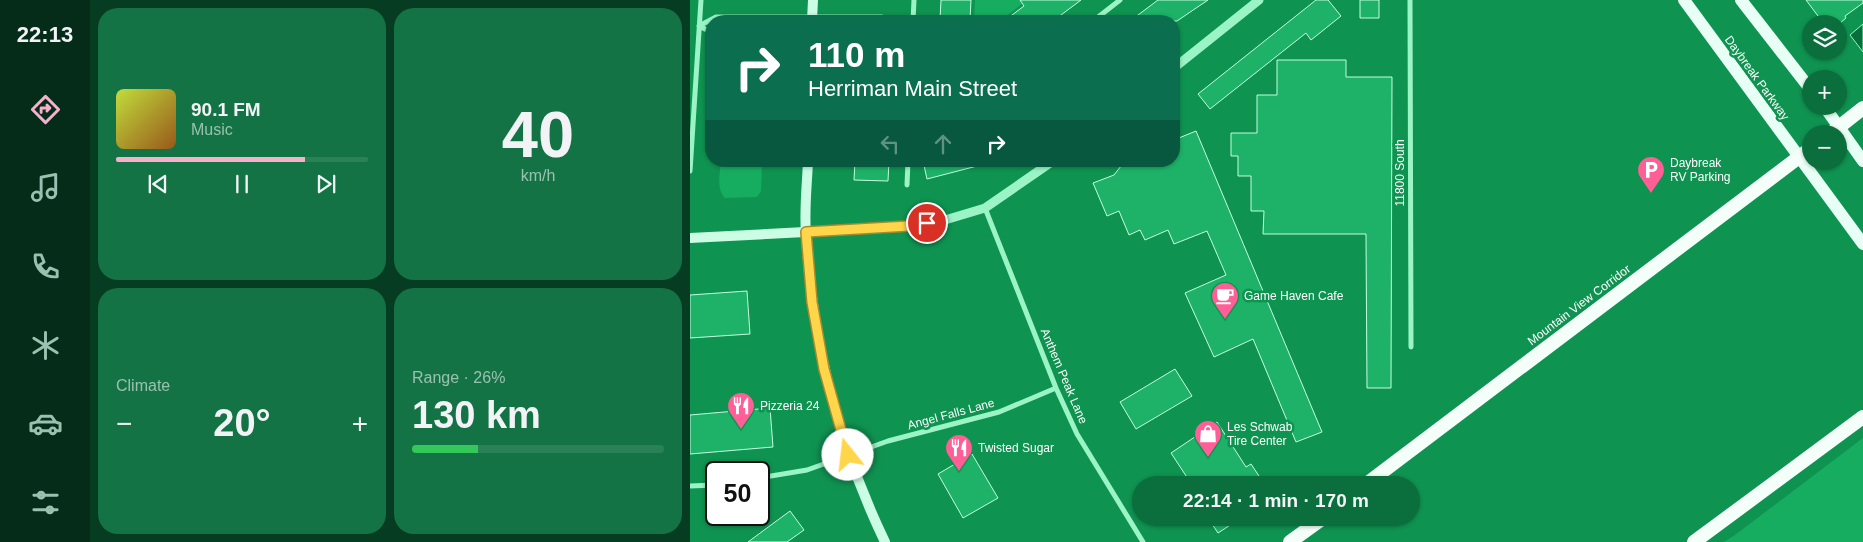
<!DOCTYPE html>
<meta charset="utf-8">
<style>
body{margin:0;font-family:Arial,sans-serif;background:#147344;color:#f1f3f6;height:100vh;display:flex;flex-direction:column;font-size:19px;white-space:nowrap}
*{box-sizing:border-box;margin:0}
p{font-size:16px;color:#9ac0b0}
.icon{flex:none;width:28px;height:28px;fill:none;stroke:currentColor;stroke-width:2;stroke-linecap:round;stroke-linejoin:round}
.map{position:relative;flex:1;overflow:hidden}
.sheet{display:flex;flex-direction:column;gap:8px;padding:8px;background:#063c22;width:600px}
.sheet>*{flex:none}
.guide{position:absolute;left:15px;top:15px;width:475px;height:152px;border-radius:20px;box-shadow:0 1px 4px #0004;background:#0b6e4f;color:#fff;overflow:hidden}
.controls{position:absolute;left:1112px;top:15px;display:grid;gap:10px}
.controls a{display:grid;place-items:center;width:45px;height:45px;border-radius:50%;background:#0b6e3d;box-shadow:0 1px 4px #0004;font-size:25px}
.speed{position:absolute;left:15px;top:461px;display:flex;gap:10px;font-size:25px;font-weight:700;text-align:center}
.speed>*{display:grid;place-content:center;width:65px;height:65px;border-radius:50%;background:#0b6e3d;box-shadow:0 1px 4px #0004;line-height:1}
.speed .limit{border:2px solid #111;border-radius:8px;background:#fff;color:#111}
.pin{position:absolute;display:grid;place-items:center;width:42px;height:42px;color:#fff;margin:-21px;border:2px solid #fff;border-radius:50%;box-shadow:0 1px 5px #0007}
.me{position:absolute;width:55px;margin:-28px;rotate:344deg;stroke-linejoin:round;filter:drop-shadow(0 0 4px #0008)}
.turn{display:flex;align-items:center;gap:18px;height:105px;padding:0 20px;font-size:22px}
.turn .icon{width:65px;height:65px;stroke-width:2.5}
.turn b{display:block;font-size:35px;line-height:42px}
.lanes{display:flex;align-items:center;height:48px;padding:0 20px;background:#0003;justify-content:center;gap:25px;direction:ltr}
.lanes .off{opacity:.35}
.big{font-size:38px;font-weight:700;line-height:1.1}
.sheet .widget{flex:1;display:flex;flex-direction:column;justify-content:center;gap:8px;min-width:0;padding:0 18px;border-radius:20px;background:#147344}
.sheet .dial{align-items:center;gap:0}
.dial b{font-size:65px;line-height:1}
.song{display:flex;align-items:center;gap:15px}
.cover{width:60px;height:60px;border-radius:8px;background:linear-gradient(135deg,hsl(70 70% 55%),hsl(30 70% 35%))}
.played{height:5px;border-radius:2px;background:linear-gradient(90deg,#f7b0cb 75%,#2b8157 75%)}
.keys{display:flex;justify-content:space-around;direction:ltr}
.heat{display:flex;justify-content:space-between;align-items:center;font-size:28px;direction:ltr}
.charge{height:8px;border-radius:4px;background:linear-gradient(90deg,#34c759 26%,#2b8157 0)}
.sheet .tiles{flex:1;display:grid;gap:8px;grid-template-columns:repeat(2,1fr)}
.trip{position:absolute;left:442px;top:476px;width:288px;height:50px;border-radius:25px;background:#0b6e3d;box-shadow:0 1px 4px #0004;font-weight:700;line-height:50px;text-align:center}
main{display:flex;flex:1;min-height:0}
.tab-bar{display:flex;flex-direction:column;width:90px;justify-content:space-around;align-items:center;background:#042c18;color:#9ac0b0}
.tab-bar .icon{width:35px;height:35px}
.tab-bar .current{color:#f7b0cb}
.tab-bar b{font-size:22px;color:#f1f3f6}
.map>svg:first-child{display:block}
.green{fill:#17ad60}
.water{fill:#096e3d;stroke:#8df7bf}
.building{fill:#1db267;stroke:#c3fee0}
.lines{fill:none;stroke-linecap:round;stroke-linejoin:round}
.minor{stroke:#9bf4c6;stroke-width:5}
.tertiary{stroke:#9bf4c6;stroke-width:9}
.secondary{stroke:#cbfde4;stroke-width:10}
.primary{stroke:#e8fff5;stroke-width:12}
.trunk{stroke:#f4fffa;stroke-width:14}
.route-casing{stroke:#a68a30;stroke-width:12}
.route{stroke:#ffd54a;stroke-width:9}
.labels{text-anchor:middle;stroke-width:5;stroke-linejoin:round;paint-order:stroke}
.street-label{font-size:12px;fill:#fff;stroke:#0f9351}
.poi-label{font-size:12px;fill:#fff;stroke:#0f9351;text-anchor:start}
</style>
<main>
<nav class="tab-bar">
<b>22:13</b>
<svg class="icon current" aria-label="directions" viewBox="0 0 24 24"><path d="M12 3l9 9-9 9-9-9zM9 14v-3h6M13 9l2 2-2 2"/></svg>
<svg class="icon" aria-label="music" viewBox="0 0 24 24"><path d="M9 18V5l10-2v13"/><circle cx="6" cy="18" r="3"/><circle cx="16" cy="16" r="3"/></svg>
<svg class="icon" aria-label="phone" viewBox="0 0 24 24"><path d="M5 4h4l2 5-3 2q2 4 5 5l2-3 5 2v4C11 20 4 13 5 4z"/></svg>
<svg class="icon" aria-label="climate" viewBox="0 0 24 24"><path d="M12 3v18M4 7l16 10M4 17L20 7"/></svg>
<svg class="icon" aria-label="car" viewBox="0 0 24 24"><path d="M5 17H2v-5l4-1 3-4h7l3 4 3 1v5h-3M9 17h6M6 11h13"/><circle cx="7" cy="17" r="2"/><circle cx="17" cy="17" r="2"/></svg>
<svg class="icon" aria-label="filters" viewBox="0 0 24 24"><path d="M4 7h16M4 17h16"/><circle cx="9" cy="7" r="2"/><circle cx="15" cy="17" r="2"/></svg>
</nav>
<section class="sheet">
<div class="tiles">
<div class="widget">
<div class="song"><i class="cover"></i><div><b>90.1 FM</b><p>Music</p></div></div>
<div class="played"></div>
<div class="keys"><svg class="icon" aria-label="previous" viewBox="0 0 24 24"><path d="M18 5L8 12l10 7zM5 5v14"/></svg><svg class="icon" aria-label="pause" viewBox="0 0 24 24"><path d="M8 5v14M16 5v14"/></svg><svg class="icon" aria-label="next" viewBox="0 0 24 24"><path d="M6 5l10 7-10 7zM19 5v14"/></svg></div>
</div>
<div class="widget dial"><b>40</b><p>km/h</p></div>
<div class="widget"><p>Climate</p>
<div class="heat"><a>−</a><b class="big">20°</b><a>+</a></div>
</div>
<div class="widget"><p>Range · 26%</p><b class="big">130 km</b><div class="charge"></div></div>
</div>
</section>
<div class="map">
<svg width="1173" height="542" viewBox="0 0 1173 542">
<rect width="100%" height="100%" fill="#0f9351"/>
<!-- green -->
<path class="green" d="M285 0H337L310 21H239H284Z
M31 161H72L71 191 67 197 35 198C26 189 30 173 31 161Z
M1173 438V542H1034L1045 535Z"/>
<!-- water -->
<path class="water" d="M1173 24V52L1160 35Z"/>
<!-- building -->
<path class="building" d="M251 0H281L280 20 250 19Z
M330 0H391L363 21H314L334 6Z
M468 0H518L487 21H440Z
M626 0H638L651 16 621 40 616 33 520 109 508 94Z
M670 0H689V18H670Z
M1116 0H1173V3L1155 16 1156 18 1149 24H1134Z
M587 60H656V77H702L701 388H677L676 234H573L574 211H561V176H548V156H541V133H567V95H587Z
M506 131 632 432 606 442 563 339 524 357 495 293 536 275 517 231 484 244 478 230 455 240 450 230 439 235 429 211 417 216 403 183 424 175 435 161H484V140Z
M165 161H199L198 181 164 180Z
M233 161H291V165L237 179Z
M57 291 60 334 0 338V295Z
M485 369 502 396 446 429 430 402Z
M80 408 83 447 0 454V415Z
M527 422 556 467 561 464 575 485H502L481 453Z
M282 454 308 498 273 518 248 474Z
M100 511 114 530 97 542H58Z
M518 518H551L528 533Z"/>
<g class="lines">
<!-- minor -->
<path class="minor" d="M720 0 721 347
M223 21 224 0
M403 21 430 0
M9 26 26 17H192L197 21
M9 26 21 32
M0 171 11 0
M217 185 218 161
M295 208 366 388 387 434 453 542
M69 478 117 470 198 441 309 412 366 388
M0 486 26 485"/>
<!-- tertiary -->
<path class="tertiary" d="M484 68 569 0
M115 232 219 226 255 220 295 208 363 161"/>
<!-- secondary -->
<path class="secondary" d="M122 21 123 0
M118 161C117 185 114 210 116 234 122 341 149 446 195 542
M0 238 115 232"/>
<!-- primary -->
<path class="primary" d="M994 0 1173 244
M1051 0 1121 90
M1134 106 1173 161"/>
<!-- trunk -->
<path class="trunk" d="M1140 134 1173 108
M675 485 1121 148
M600 542 633 518
M1004 542 1173 417"/>
</g>
<g class="lines">
<defs>
<path id="route" d="M158 455 134 369 122 302 116 232 219 226 237 223"/>
</defs>
<!-- route casing -->
<use href="#route" class="route-casing"/>
<!-- route -->
<use href="#route" class="route"/>
</g>
<!-- icons -->
<defs>
<symbol id="parking-pin" viewBox="-11 -11 22 30"><path d="M0 17L-7.5 6A9.5 9.5 0 1 1 7.5 6Z" fill="#ff5e96" stroke="#0f9351"/><path d="M-3.5-5.5H1a3.5 3.5 0 0 1 0 7H-1V5.5H-3.5ZM-1-3.4V-.6H.8a1.4 1.4 0 0 0 0-2.8Z" fill="#fff"/></symbol>
<symbol id="cafe-pin" viewBox="-11 -11 22 30"><path d="M0 17L-7.5 6A9.5 9.5 0 1 1 7.5 6Z" fill="#ff5e96" stroke="#0f9351"/><path d="M-5.5-4.5H6V0H3Q3 3.5 0 3.5H-2.5Q-5.5 3.5-5.5 0ZM3-3.2v2h1.7v-2ZM-6 4.5H4V6H-6Z" fill="#fff"/></symbol>
<symbol id="restaurant-pin" viewBox="-11 -11 22 30"><path d="M0 17L-7.5 6A9.5 9.5 0 1 1 7.5 6Z" fill="#ff5e96" stroke="#0f9351"/><path d="M-5-6h1v4h1v-4h1v4h1v-4h1v5L-1.5 .5V6h-2V.5L-5-1ZM5-6V6H3V1.5H1.5Q1.5-4 5-6Z" fill="#fff"/></symbol>
<symbol id="shop-pin" viewBox="-11 -11 22 30"><path d="M0 17L-7.5 6A9.5 9.5 0 1 1 7.5 6Z" fill="#ff5e96" stroke="#0f9351"/><path d="M-5-2.5h2.3a2.7 3.5 0 0 1 5.4 0H5L5.5 6h-11ZM-1.5-2.5h3a1.5 2.3 0 0 0-3 0Z" fill="#fff"/></symbol>
</defs>
<g fill-rule="evenodd">
<use href="#parking-pin" x="945" y="154" width="32" height="43"/>
<use href="#cafe-pin" x="519" y="280" width="32" height="43"/>
<use href="#restaurant-pin" x="35" y="390" width="32" height="43"/>
<use href="#shop-pin" x="502" y="418" width="32" height="43"/>
<use href="#restaurant-pin" x="253" y="432" width="32" height="43"/>
</g>
<g class="labels">
<!-- street labels -->
<g class="street-label">
<text transform="translate(1067 78) rotate(54)" y="4">Daybreak Parkway</text>
<text transform="translate(710 173) rotate(-90)" y="4">11800 South</text>
<text transform="translate(889 305) rotate(-37)" y="4">Mountain View Corridor</text>
<text transform="translate(374 376) rotate(67)" y="4">Anthem Peak Lane</text>
<text transform="translate(261 414) rotate(-15)" y="4">Angel Falls Lane</text>
</g>
<!-- poi labels -->
<g class="poi-label">
<text x="980" y="167">Daybreak<tspan x="980" dy="14">RV Parking</tspan></text>
<text x="554" y="300">Game Haven Cafe</text>
<text x="70" y="410">Pizzeria 24</text>
<text x="537" y="431">Les Schwab<tspan x="537" dy="14">Tire Center</tspan></text>
<text x="288" y="452">Twisted Sugar</text>
</g>
</g>
</svg>
<div class="controls">
<a><svg class="icon" aria-label="layers" viewBox="0 0 24 24"><path d="M12 4l9 5-9 5-9-5zM3 14l9 5 9-5"/></svg></a>
<a>+</a>
<a>−</a>
</div>
<div class="speed"><div class="limit">50</div></div>
<div class="pin" style="left:237px;top:223px;background:#d93025"><svg class="icon" aria-label="arrive" viewBox="0 0 24 24"><path d="M6 21V4h12l-3 4 3 4H6"/></svg></div>
<svg class="me" style="left:158px;top:455px" viewBox="-20 -20 40 40"><circle r="19" fill="#fff"/><path d="M0-13L10 11 0 6-10 11z" fill="#ffd54a"/></svg>
<div class="trip">22:14 · 1 min · 170 m</div>
<div class="guide">
<div class="turn"><svg class="icon" aria-label="right" viewBox="0 0 24 24"><path d="M7 20v-9h11M14 6l5 5-5 5"/></svg><div><b>110 m</b>Herriman Main Street</div></div>
<div class="lanes"><svg class="icon off" aria-label="left" viewBox="0 0 24 24"><path d="M17 20v-9H6M10 6l-5 5 5 5"/></svg><svg class="icon off" aria-label="ahead" viewBox="0 0 24 24"><path d="M12 20V5M6 11l6-6 6 6"/></svg><svg class="icon" aria-label="right" viewBox="0 0 24 24"><path d="M7 20v-9h11M14 6l5 5-5 5"/></svg></div>
</div>
</div>
</main>
